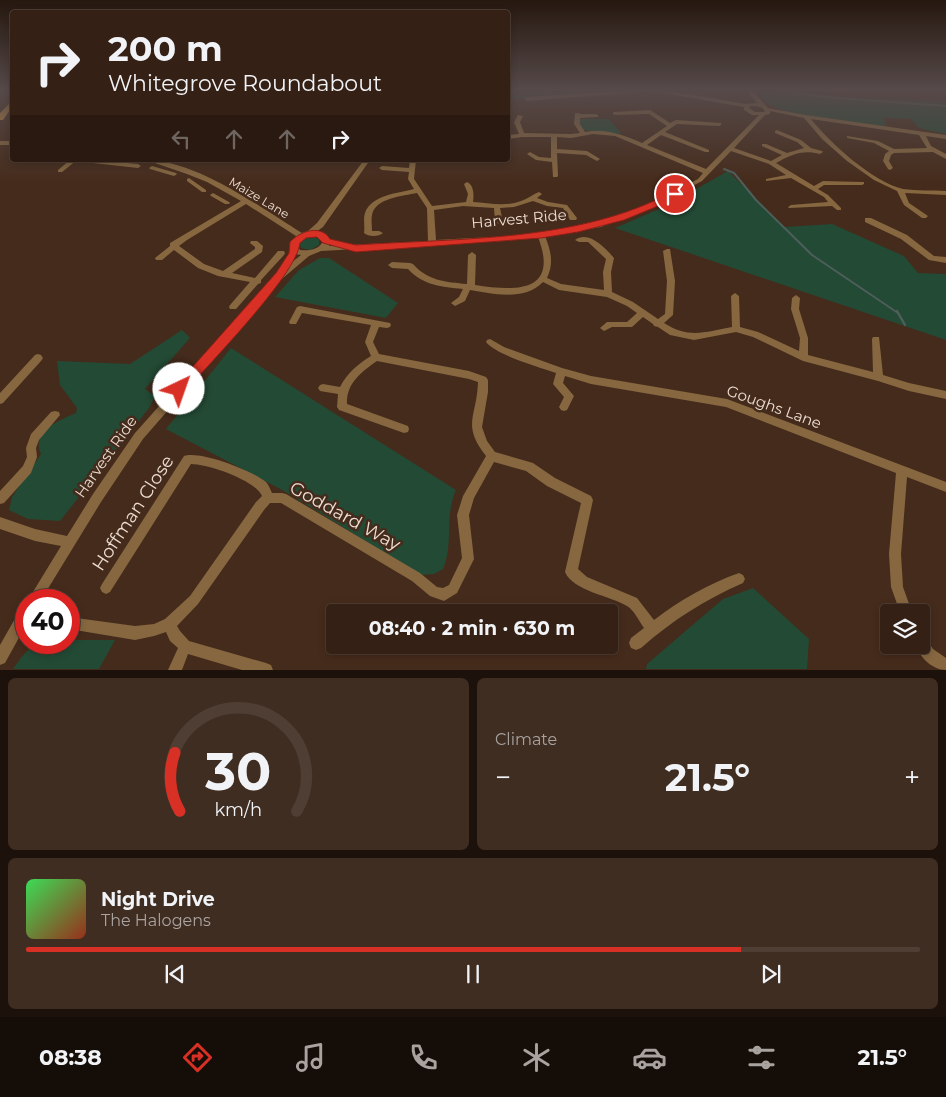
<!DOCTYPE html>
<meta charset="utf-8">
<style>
body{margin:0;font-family:Montserrat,sans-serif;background:#3f2d22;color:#f1f3f6;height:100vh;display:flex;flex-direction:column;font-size:19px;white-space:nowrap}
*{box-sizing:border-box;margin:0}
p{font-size:16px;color:#a9a3a0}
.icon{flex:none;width:28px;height:28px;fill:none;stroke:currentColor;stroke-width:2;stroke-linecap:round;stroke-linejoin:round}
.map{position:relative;height:670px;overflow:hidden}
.side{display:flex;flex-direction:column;gap:8px;padding:8px;background:#1d120b;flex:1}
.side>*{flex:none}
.top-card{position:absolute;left:10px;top:10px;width:500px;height:152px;border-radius:5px;box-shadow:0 2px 8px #0003,0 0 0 1px #4e3e34;background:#342014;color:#f1f3f6;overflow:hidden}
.buttons{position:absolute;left:880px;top:604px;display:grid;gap:10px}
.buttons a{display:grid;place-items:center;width:50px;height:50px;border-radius:5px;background:#342014;box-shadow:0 2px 8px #0003,0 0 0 1px #4e3e34;font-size:25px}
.speed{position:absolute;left:15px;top:589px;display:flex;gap:10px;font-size:25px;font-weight:700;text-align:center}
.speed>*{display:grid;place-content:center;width:65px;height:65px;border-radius:50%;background:#342014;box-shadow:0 2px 8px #0003,0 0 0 1px #4e3e34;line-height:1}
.speed .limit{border:8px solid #d22;background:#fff;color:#111}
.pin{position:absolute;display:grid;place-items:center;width:42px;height:42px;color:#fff;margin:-21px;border:2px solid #fff;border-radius:50%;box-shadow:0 1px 5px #0007}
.me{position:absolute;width:55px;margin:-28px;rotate:42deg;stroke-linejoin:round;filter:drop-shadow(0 0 4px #0008)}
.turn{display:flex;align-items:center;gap:18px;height:105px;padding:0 15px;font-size:22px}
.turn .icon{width:65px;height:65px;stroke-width:2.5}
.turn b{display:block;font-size:35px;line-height:42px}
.lanes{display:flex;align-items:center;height:48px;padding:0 15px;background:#0003;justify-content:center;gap:25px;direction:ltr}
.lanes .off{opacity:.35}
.big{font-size:38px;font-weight:700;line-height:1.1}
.side .widget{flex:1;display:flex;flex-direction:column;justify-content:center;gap:8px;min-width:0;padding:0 18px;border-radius:8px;background:#3f2d22}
.side .dial{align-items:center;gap:0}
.dial svg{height:130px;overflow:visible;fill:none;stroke:#4e3e34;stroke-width:7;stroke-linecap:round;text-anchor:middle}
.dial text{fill:#f1f3f6;stroke:none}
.song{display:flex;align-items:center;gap:15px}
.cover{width:60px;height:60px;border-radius:8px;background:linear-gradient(135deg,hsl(130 70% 55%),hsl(10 70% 35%))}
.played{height:5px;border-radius:2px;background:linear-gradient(90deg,#d93025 80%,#4e3e34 80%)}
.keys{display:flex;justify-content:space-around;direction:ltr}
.heat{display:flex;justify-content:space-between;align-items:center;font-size:28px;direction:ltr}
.side .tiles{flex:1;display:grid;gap:8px;grid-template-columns:1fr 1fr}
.widget:last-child{grid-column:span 2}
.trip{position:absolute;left:326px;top:604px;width:292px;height:50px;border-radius:5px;background:#342014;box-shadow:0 2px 8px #0003,0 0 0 1px #4e3e34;font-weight:700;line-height:50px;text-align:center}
.menu{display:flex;height:80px;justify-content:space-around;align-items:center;background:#150d08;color:#a9a3a0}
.menu .icon{width:35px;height:35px}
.menu .selected{color:#d93025}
.menu b{font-size:22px;color:#f1f3f6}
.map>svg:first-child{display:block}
.green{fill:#234a35}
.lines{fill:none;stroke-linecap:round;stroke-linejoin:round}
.stream-far1{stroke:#4d5e5b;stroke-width:2}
.stream{stroke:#4d5e5b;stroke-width:2.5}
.minor{fill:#866740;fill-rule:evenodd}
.major{fill:#d99941;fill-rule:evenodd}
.route{fill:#d93025;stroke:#8d1f18}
.labels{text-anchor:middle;stroke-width:5;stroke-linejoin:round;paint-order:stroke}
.far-street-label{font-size:12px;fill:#eeddd3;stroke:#452b1b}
.street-label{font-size:15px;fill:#eeddd3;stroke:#452b1b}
.near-street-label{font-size:18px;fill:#eeddd3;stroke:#452b1b}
</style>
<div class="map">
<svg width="946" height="670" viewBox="0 0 946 670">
<rect width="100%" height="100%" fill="#452b1b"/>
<!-- green -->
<path class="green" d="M536 90H573L582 94 509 99 518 93Z
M757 90H785L848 97 946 102V134L919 128 911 119 884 118 886 127C854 122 802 120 773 106 766 103 761 97 757 90Z
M579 119H609L622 134 583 130 579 124Z
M728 171 784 227 832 224 904 256 918 273 946 274V340L615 228 666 206Z
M309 236 319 239V245L310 250 301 248 299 242Z
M320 258H329L398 303 386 318 275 297 299 270Z
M182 330 190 338 145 389 155 396 149 408 60 521 28 519 9 510 12 497 41 454C40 451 38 446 39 442 42 427 64 418 76 413L77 408 60 385 57 361 130 364Z
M231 348 456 490C444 516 454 544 443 569L434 574 421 575 284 491 166 429Z
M753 588 809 639 807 669H646L647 664 723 599Z
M69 640H115L99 669H13C33 641 34 642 69 642Z"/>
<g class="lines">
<!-- stream-far1 -->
<path class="stream-far1" d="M775 90 824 97 946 106
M724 169 734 173 756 200 812 255 898 313"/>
<!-- stream -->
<path class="stream" d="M897 311 905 325"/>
<!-- minor -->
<path class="minor" d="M508 90 511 91V95L508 97Z
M628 90H665L746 104 757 103 746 90H752L768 108 806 115 946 135V139L926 136 931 146 946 154V159L933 152 894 153 891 155 889 161 893 168 890 170 888 169 883 161 885 154 889 151 874 143 847 138V136L878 141 894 149 927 148 919 135 811 119C830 143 873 182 903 189 917 191 932 190 946 191V195L905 193 909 203 928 216 926 218H922L904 205 897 191 874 180 847 161 822 139 804 118 770 111V114L765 115 734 148 771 161 782 155 762 146V144H766L787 153 804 148 797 142 775 133V131L777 130 801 140 811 148 822 151 823 152 820 154C803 149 790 155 776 163L814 186 823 181 864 182V184L862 185H824L818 189 828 195 841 208V210H837L832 206 789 208 788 207 791 205 828 202 824 197 791 178 766 181V179L786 175 769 164 731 151 702 181 657 205 601 227 545 236C551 251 554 263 547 278L561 284 604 290 603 272 606 259 588 242H579L575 240C589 230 605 248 614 258L611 272 612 292 633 302 658 319 665 314 667 281 663 251 667 249H670L675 281 673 315 664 323C689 339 705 332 732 327L731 296 735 293 739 296 740 327 758 332 799 351 800 338 791 309 792 298 796 295 800 298 799 309 808 338V355L873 372 872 339 873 337H879L883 375 909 383 946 391V399L909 391 878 381 803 361 753 337 736 332 694 340 670 335 658 327 654 326 653 324 643 317 632 327H612L604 331 600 328 607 322H627L637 313 627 306 607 297 559 290 543 282C525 301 493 294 470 290L465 301 455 306 451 303 459 297 463 289C442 287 422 285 408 269L392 268 388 265 392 262 410 263 413 264C428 281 446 282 467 284L468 255 472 252 476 255 475 285C514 291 560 294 538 237L504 241 321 251 309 256 283 278 143 439 101 502 41 600H28L61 546 35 541 0 529V517L35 529 67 536 93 494 135 433 277 274 301 255 295 254 290 247 296 236 246 204 187 240 179 246 204 264 223 271 255 249V247L250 243 251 241H257L263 246 262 252 232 273 255 278 278 251H284L285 253 284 255 261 280V283L258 284 236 309H230L229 307 230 305 250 282 218 276 198 268 174 250 162 260H156L155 258 170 246V243L241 201 207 182 187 174 146 160C196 160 260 207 302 233L308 231 317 223 364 160H370L323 227 316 232 326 234 331 241 329 246 428 241 427 208 417 193C403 196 375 198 372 215 371 220 372 225 372 231H379L383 233C379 237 368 237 364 233 365 227 363 219 365 213 371 195 399 193 414 189L408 179 409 172 382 170 379 168 382 166 409 168 410 160H416L414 179 432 206 466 202 468 194 464 184 467 182C474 185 474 195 473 202 488 203 506 207 521 201 528 199 533 194 539 192L542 194 537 198 548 202 567 205 577 218 576 220H570L563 208 547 206 533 201 514 207 500 208 503 222 499 224 495 222 494 208 463 206 434 210 436 240C488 237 545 237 596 223 632 214 665 196 698 179L703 173 615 136 593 134 571 138 557 137V149L587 151 600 159 597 161 586 155 557 153 558 176 557 177H553L552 162 536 160 527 154 530 152 539 157 551 158V137H522L508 139V135L519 134 514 122 518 115 523 116 520 122 524 133 571 134 580 133 574 124 575 113H579L580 114H596L598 115V117L580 118V124L585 132C606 128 623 135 642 143L667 126 649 114 615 115 613 114V112L650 110 670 123 676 120 721 123V125L719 126 677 124 665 132 709 150V152H705L661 135 647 145 706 169 759 115H752L744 110V107L663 93 645 92 527 101 524 99 527 97ZM750 106H756L763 108 765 112H755L749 108ZM310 236 320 238 323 241C319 250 309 251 300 250L298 247 300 241Z
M861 90H873L875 91 872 93Z
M0 141H12V145H0Z
M70 160H77L62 172H58V170Z
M95 160 138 164 141 166 138 168 93 163V161Z
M152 166 176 173 177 174 174 176 150 169 149 168Z
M189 178 206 190V192H202L187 181V179Z
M213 193 229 202 230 203 229 204H225L211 196 210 195Z
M865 218H871L907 235 934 256 946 257V263L929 260 901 239 865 222Z
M300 306 390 323 391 325 390 327 387 328 379 327 373 342 379 354 469 371 486 377 488 380V392L482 427 487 441 495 452 533 463 555 478 591 496 593 500 578 569 587 577 637 598 654 620C680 600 708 584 739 573L743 575 745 579 743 583C704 600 673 620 641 648L636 650 631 648 629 643 631 638 644 628C639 621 634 610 627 606 611 596 573 591 565 572L581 503 547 486 526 471 494 462 474 498 469 515 474 559 457 593 444 601 430 596 412 581 281 503H270L264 510 198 604 177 626 180 631 189 641 266 663 271 665 273 670H242L188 654 182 670H168L178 648 170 641 166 632 154 636 135 640 69 629V617L135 626 154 624 165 619 190 596 256 502 262 496C255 480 208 464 191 464L110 592 106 594 102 592 100 588 102 584 184 456C200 450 253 471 266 482 269 485 270 489 272 493H282L286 494 420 573 437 587 443 588 449 585 462 558 457 515 463 496 486 456C461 424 477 417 478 382L469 379 377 361C361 372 346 384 347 404L408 426 409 429 408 432 404 433 339 410 337 407 338 394 320 391 318 388 320 385 323 384 340 387C347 373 358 364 371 356L365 342 371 325 302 313 296 324H290L289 322 297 307Z
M490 339 504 347 562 368 591 376 727 399 946 482V492L907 477 901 554 903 587 912 612H900L891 587 889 554 896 473 726 407 591 384 565 376 563 383 574 396 567 410 564 411 561 410 559 407 564 397 553 384 556 373C539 367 496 355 486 342L487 340Z
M38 354 41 355 43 358 41 361 3 403 0 404V393L35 355Z
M55 411 59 412 60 415 39 440 36 448 37 457 31 473 4 503 0 504V491L23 466 27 457 26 448 31 434 51 412Z
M26 607V625L5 663 0 665V645L21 608Z
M921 638 926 639 933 649 946 658V670C932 670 920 657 915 645H921Z"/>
<!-- major -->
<path class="major" d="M12 101V107L3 120H0V113Z"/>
</g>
<!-- sky -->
<linearGradient id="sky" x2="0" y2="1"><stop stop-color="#26180f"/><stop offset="0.49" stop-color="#564a4a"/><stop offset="1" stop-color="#564a4a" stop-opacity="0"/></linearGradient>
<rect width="946" height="183" fill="url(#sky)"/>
<!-- route -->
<path class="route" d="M672 192 679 194 658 206 624 220 578 232 541 238 356 252 323 243 317 237 306 238 300 243C296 276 209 363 184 393H175L173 389 276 273 289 253 290 242C300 231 321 224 330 239L356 245C460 238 579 242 672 192Z"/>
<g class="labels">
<!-- far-street labels -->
<g class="far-street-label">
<text transform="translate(259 198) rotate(31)" y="4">Maize Lane</text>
</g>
<!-- street labels -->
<g class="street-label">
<text transform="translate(519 219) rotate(-5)" y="5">Harvest Ride</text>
<text transform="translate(774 407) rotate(20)" y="5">Goughs Lane</text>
<text transform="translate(106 457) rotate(-55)" y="5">Harvest Ride</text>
</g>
<!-- near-street labels -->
<g class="near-street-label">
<text transform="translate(133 513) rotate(-57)" y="6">Hoffman Close</text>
<text transform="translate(345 516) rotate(29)" y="6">Goddard Way</text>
</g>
</g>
</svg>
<div class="buttons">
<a><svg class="icon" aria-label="layers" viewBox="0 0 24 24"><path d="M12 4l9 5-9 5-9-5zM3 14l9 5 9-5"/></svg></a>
</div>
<div class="speed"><div class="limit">40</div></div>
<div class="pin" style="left:675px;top:194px;background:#d93025"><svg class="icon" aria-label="arrive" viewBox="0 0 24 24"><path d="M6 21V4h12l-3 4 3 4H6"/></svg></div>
<svg class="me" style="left:179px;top:389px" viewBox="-20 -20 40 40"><circle r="19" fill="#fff"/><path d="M0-13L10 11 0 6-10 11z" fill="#d93025"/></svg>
<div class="trip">08:40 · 2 min · 630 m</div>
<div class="top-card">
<div class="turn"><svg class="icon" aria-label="right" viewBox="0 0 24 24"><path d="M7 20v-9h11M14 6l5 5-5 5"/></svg><div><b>200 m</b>Whitegrove Roundabout</div></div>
<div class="lanes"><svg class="icon off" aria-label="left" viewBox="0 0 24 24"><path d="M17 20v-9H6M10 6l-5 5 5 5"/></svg><svg class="icon off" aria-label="ahead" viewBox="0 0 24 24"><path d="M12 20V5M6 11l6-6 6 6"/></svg><svg class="icon off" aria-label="ahead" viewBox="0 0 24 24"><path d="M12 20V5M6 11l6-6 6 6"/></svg><svg class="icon" aria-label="right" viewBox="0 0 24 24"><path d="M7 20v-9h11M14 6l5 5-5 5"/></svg></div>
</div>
</div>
<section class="side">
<div class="tiles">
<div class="widget dial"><svg viewBox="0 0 100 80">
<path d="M14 69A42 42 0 1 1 86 69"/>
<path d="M14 69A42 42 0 0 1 11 33" stroke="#d93025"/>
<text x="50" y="56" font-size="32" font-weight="700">30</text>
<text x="50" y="72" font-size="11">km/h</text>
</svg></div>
<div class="widget"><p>Climate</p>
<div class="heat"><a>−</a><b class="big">21.5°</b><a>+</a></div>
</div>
<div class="widget">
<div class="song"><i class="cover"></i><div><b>Night Drive</b><p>The Halogens</p></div></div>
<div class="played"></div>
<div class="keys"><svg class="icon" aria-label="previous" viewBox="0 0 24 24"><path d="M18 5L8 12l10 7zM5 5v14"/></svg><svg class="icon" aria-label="pause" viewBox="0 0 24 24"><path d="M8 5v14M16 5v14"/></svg><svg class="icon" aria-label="next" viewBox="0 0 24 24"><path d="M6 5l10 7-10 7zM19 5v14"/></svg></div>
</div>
</div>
</section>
<nav class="menu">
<b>08:38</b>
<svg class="icon selected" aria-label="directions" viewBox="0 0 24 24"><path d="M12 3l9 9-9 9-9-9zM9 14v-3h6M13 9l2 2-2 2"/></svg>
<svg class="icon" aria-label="music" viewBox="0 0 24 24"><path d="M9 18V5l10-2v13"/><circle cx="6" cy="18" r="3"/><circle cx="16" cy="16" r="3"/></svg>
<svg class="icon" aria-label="phone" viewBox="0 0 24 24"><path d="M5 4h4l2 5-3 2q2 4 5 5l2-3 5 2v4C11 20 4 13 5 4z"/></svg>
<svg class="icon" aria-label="climate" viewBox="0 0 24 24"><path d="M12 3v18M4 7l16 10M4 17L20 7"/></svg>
<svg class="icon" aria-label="car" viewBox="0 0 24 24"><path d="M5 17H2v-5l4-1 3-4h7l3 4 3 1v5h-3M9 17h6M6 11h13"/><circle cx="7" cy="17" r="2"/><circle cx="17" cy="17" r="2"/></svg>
<svg class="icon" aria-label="filters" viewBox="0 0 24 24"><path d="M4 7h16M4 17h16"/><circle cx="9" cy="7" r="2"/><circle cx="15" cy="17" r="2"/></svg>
<b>21.5°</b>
</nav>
